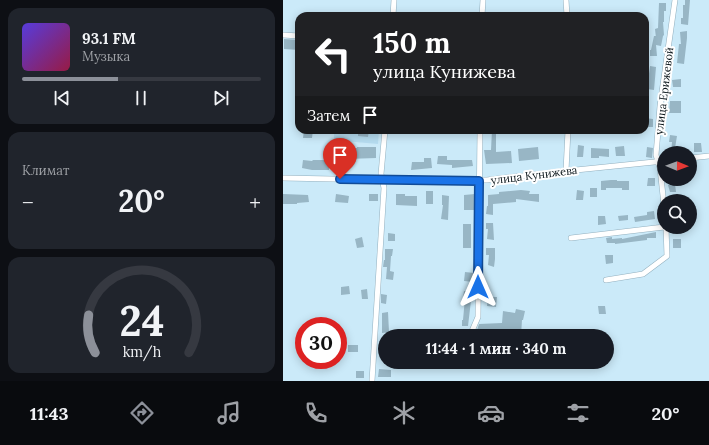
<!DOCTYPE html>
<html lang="ru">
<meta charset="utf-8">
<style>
body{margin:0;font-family:Lora,serif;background:#20242c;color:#f1f3f6;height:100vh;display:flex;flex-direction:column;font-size:15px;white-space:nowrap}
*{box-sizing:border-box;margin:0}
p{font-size:13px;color:#9ea1a6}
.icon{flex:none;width:22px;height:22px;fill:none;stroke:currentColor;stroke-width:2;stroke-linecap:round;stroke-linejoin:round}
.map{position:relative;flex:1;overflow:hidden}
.sheet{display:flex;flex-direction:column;gap:8px;padding:8px;background:#0d0f14;width:283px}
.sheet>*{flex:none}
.hud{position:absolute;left:12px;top:12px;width:354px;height:122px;border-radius:12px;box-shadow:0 2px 10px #0003;background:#202124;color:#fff;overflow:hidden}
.needle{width:26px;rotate:91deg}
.fabs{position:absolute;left:374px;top:146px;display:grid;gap:8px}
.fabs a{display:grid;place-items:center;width:40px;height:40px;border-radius:50%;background:#171b24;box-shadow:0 2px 10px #0003;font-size:20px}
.speed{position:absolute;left:12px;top:317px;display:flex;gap:8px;font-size:20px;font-weight:700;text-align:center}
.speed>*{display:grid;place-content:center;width:52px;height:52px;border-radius:50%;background:#171b24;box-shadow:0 2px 10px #0003;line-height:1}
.speed .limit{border:6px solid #d22;background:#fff;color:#111}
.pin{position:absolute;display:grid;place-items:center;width:34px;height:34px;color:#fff;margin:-41px -17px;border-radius:50% 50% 50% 0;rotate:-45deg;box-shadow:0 0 4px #0007}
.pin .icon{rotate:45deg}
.me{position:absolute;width:44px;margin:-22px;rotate:0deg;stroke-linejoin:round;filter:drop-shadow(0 0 3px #0008)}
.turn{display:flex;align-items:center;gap:14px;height:84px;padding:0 12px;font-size:18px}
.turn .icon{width:52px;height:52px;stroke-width:2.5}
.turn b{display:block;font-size:28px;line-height:34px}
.then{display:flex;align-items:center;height:38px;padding:0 12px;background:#0003;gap:8px;font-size:15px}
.big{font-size:30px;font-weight:800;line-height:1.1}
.sheet .tile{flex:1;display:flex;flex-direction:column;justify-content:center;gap:6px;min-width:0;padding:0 14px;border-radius:12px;background:#20242c}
.sheet .dial{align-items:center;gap:0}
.dial svg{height:104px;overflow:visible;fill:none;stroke:#363941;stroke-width:7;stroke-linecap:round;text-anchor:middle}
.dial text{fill:#f1f3f6;stroke:none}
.song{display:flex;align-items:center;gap:12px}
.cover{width:48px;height:48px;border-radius:6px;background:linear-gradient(135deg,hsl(250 70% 55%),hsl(340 70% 35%))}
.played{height:4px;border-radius:2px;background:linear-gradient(90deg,#8c9099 40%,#363941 40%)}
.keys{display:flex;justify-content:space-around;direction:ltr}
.heat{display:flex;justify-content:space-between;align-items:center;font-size:22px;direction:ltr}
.trip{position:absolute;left:95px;top:329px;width:236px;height:40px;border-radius:20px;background:#171b24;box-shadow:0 2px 10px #0003;font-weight:800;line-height:40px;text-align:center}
.menu{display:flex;height:64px;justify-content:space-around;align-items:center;background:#090b0e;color:#9ea1a6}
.menu .icon{width:28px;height:28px}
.menu .current{color:#8c9099}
.menu b{font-size:18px;color:#f1f3f6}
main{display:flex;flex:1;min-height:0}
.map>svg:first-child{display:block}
.built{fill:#b6ddf1}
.building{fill:#98b6c5}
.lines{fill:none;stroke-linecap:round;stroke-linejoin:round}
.minor-casing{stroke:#93b0bf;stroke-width:6}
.minor{stroke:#fff;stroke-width:5}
.route-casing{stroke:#114b97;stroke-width:10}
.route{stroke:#1a73e8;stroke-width:7}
.labels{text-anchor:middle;stroke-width:4;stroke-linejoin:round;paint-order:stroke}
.street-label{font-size:11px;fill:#081318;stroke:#fff}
</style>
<main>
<section class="sheet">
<div class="tile">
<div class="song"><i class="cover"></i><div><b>93.1 FM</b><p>Музыка</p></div></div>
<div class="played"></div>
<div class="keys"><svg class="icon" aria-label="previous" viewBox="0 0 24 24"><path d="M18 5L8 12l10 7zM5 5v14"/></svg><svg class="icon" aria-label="pause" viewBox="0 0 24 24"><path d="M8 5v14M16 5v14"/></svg><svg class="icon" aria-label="next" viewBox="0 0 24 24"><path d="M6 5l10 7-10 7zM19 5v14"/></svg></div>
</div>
<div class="tile"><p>Климат</p>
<div class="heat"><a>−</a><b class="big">20°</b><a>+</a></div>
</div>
<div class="tile dial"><svg viewBox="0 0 100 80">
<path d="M14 69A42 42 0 1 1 86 69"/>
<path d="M14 69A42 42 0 0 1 9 40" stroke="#8c9099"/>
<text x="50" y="56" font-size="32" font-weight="700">24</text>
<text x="50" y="72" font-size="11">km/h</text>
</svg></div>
</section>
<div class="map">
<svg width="426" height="381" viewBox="0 0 426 381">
<rect width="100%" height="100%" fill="#cbeaf9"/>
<!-- built -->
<path class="built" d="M51 130H96L95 144 51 140Z"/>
<!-- building -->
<path class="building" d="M402 0H407L405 25 398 24V18H400V5H402Z
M376 3H383V11H381V22H380L381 35 380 36 378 46 373 45 374 56H367V50H368L371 36H373V38L372 29 375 28Z
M404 31V38L401 64 394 63 396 44H398L397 32Z
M1 39 16 40V50L1 49Z
M367 66 373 67 371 90 364 89Z
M398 79V87H390L389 80Z
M387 101H398V113H386Z
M362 118 370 119V127H362Z
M21 130H30L29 138H20Z
M75 130H86L85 137 75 136Z
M209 130H213V152L228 151 229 163 203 164 201 150H208Z
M387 135 394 136 392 148 395 149V153H388L389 142H386Z
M411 143H418L419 152H411Z
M295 145 301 146 300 157H294Z
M341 146 342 156H333L332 147Z
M74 147H93V158L64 159 65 148H74Z
M255 147 256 159 236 161 235 149Z
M364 147 370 148 369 158 363 157Z
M308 148 326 149V157L316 156V158H308Z
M155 156H164V160H189L190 166 169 168V165L154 164Z
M141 158H148L149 168 128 170 129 162H141Z
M20 160 29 161 30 160H46V170H29L19 168Z
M365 178H372V186H364Z
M328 180H334V181H346V190H339V188H323V190H318V181Z
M392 184 393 192H387L385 185Z
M307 188H314V197H307Z
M238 190 247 191 246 194H256V202L233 199V202L210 204V215L203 214 204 206H205V195L216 194V192Z
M294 190 301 191 300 200H293Z
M143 191H150V204H143Z
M0 194 25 195 26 202 14 203V204H0Z
M53 194 66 196 65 203 52 202Z
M86 194H95V201H86Z
M113 194H122V196H134V206L113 205Z
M192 194V210H181V195Z
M159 195 166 196 165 220 158 219 160 205H159Z
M371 211 372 219 352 222 351 217 364 215V212Z
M345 215V220L336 221 335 216Z
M315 216H322L323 224 315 225Z
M203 223H210L211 240 204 239 205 229H203Z
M180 224H188V248H180Z
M373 232V238H364V240L332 244V243H324L323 238 329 237V239L339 238V239Z
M105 233 112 234V241H105Z
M79 237 81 247 74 248 72 239Z
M390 239H398V248H390Z
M203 248H212V259L211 267 205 265 206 255H203Z
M102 249H110L109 256H108L107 271 111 272 110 280 103 279 104 267H100L101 260H102Z
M322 255H330V263L323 264Z
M182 272 191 273V282L181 281Z
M66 286 67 294 58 295V287Z
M84 289 85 299H79L78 290Z
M181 291 189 292 185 326H179V320H180L182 298H180Z
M98 294 104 295 103 304 98 303Z
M205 297H214L213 307 204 306Z
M315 306H322L323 314H316Z
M233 309 242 311 240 320H239L238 335 219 334V336L194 335V330L196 324 219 323 220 311 232 313Z
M105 312 106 332 99 333V313Z
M65 345H75V352H65Z
M96 369 108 370V377H95Z
M73 371H81V378H73Z"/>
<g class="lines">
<defs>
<path id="minor" d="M283 0 284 16
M110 16 111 0
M199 16 200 0
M0 35 16 36
M407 158 426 156
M283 171 285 130
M0 178 99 180H204L283 171 381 161
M381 205 377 168 373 155 377 106 392 0
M288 238 381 227
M323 280 360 274 384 256 383 227
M183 335 189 331 195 317 197 130
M89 381 101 188 98 174 102 130"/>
</defs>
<!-- minor casing -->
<use href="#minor" class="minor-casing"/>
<!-- minor -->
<use href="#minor" class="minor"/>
</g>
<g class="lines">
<defs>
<path id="route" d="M57 179 196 181 195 287"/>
</defs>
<!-- route casing -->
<use href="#route" class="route-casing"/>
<!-- route -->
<use href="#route" class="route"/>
</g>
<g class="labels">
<!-- street labels -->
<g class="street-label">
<text transform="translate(381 91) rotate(-83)" y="4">улица Ерижевой</text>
<text transform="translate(251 175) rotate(-7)" y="4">улица Кунижева</text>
</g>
</g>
</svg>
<div class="fabs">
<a><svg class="needle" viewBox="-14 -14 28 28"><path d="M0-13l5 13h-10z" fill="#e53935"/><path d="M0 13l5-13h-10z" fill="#9ea1a6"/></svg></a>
<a><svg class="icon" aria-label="search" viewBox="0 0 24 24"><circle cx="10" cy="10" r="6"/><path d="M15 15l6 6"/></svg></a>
</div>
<div class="speed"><div class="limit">30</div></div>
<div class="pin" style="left:57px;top:179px;background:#d93025"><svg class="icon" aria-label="arrive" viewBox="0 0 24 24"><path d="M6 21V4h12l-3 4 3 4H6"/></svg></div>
<svg class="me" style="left:195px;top:287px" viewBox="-20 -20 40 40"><path d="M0-17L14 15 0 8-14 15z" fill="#1a73e8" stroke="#fff" stroke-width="4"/></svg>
<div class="trip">11:44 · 1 мин · 340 m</div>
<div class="hud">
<div class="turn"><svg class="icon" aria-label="left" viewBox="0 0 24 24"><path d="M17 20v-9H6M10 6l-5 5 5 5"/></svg><div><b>150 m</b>улица Кунижева</div></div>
<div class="then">Затем<svg class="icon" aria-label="arrive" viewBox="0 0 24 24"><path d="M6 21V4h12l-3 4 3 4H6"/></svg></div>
</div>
</div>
</main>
<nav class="menu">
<b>11:43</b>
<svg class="icon current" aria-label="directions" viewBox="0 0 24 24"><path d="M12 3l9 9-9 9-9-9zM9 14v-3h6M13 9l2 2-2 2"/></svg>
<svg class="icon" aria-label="music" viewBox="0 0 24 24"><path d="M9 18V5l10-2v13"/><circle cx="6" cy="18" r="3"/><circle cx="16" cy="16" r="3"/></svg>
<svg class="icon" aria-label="phone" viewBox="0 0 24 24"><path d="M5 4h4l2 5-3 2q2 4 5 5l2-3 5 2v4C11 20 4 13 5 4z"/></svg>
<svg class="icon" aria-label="climate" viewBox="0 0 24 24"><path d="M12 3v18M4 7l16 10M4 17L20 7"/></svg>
<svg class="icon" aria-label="car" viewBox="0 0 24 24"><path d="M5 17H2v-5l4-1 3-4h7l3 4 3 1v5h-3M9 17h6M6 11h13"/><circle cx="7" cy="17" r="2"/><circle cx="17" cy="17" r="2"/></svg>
<svg class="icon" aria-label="filters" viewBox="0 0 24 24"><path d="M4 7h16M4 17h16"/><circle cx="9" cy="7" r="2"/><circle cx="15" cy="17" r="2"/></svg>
<b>20°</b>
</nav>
